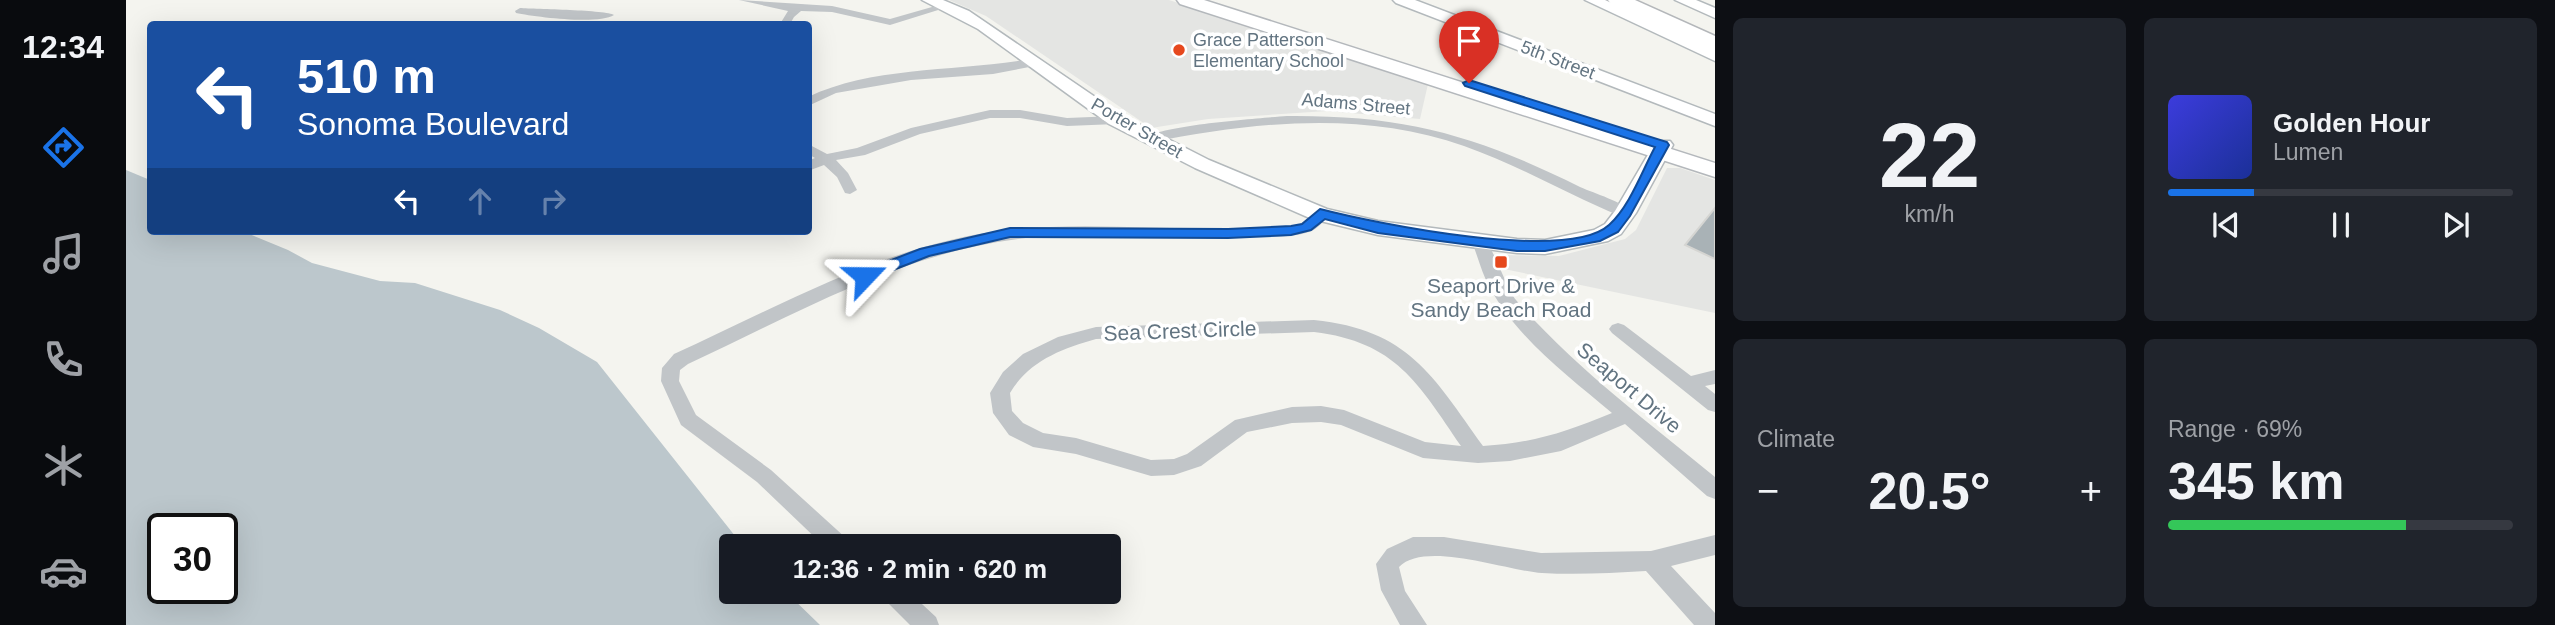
<!DOCTYPE html>
<meta charset="utf-8">
<style>
body{margin:0;font-family:Arial,sans-serif;background:#20242c;color:#f1f3f6;height:100vh;display:flex;flex-direction:column;font-size:26px;white-space:nowrap}
*{box-sizing:border-box;margin:0}
p{font-size:23px;color:#9ea1a6}
.icon{flex:none;width:38px;height:38px;fill:none;stroke:currentColor;stroke-width:2;stroke-linecap:round;stroke-linejoin:round}
.map{position:relative;flex:1;overflow:hidden}
.side{display:flex;flex-direction:column;gap:18px;padding:18px;background:#0d0f14;width:840px}
.side>*{flex:none}
.banner{position:absolute;left:21px;top:21px;width:665px;height:214px;border-radius:7px;box-shadow:0 7px 28px #0002;background:#1a4fa0;color:#fff;overflow:hidden}
.speed{position:absolute;left:21px;top:513px;display:flex;gap:14px;font-size:35px;font-weight:700;text-align:center}
.speed>*{display:grid;place-content:center;width:91px;height:91px;border-radius:50%;background:#171b24;box-shadow:0 7px 28px #0002;line-height:1}
.speed .limit{border:4px solid #111;border-radius:10px;background:#fff;color:#111}
.pin{position:absolute;display:grid;place-items:center;width:60px;height:60px;color:#fff;margin:-72px -30px;border-radius:50% 50% 50% 0;rotate:-45deg;box-shadow:0 0 7px #0007}
.pin .icon{rotate:45deg}
.me{position:absolute;width:77px;margin:-38px;rotate:67deg;stroke-linejoin:round;filter:drop-shadow(0 0 5px #0008)}
.turn{display:flex;align-items:center;gap:24px;height:147px;padding:0 35px;font-size:32px}
.turn .icon{width:91px;height:91px;stroke-width:2.5}
.turn b{display:block;font-size:49px;line-height:60px}
.lanes{display:flex;align-items:center;height:66px;padding:0 35px;background:#0003;justify-content:center;gap:35px;direction:ltr}
.lanes .off{opacity:.35}
.big{font-size:52px;font-weight:700;line-height:1.1}
.side .tile{flex:1;display:flex;flex-direction:column;justify-content:center;gap:10px;min-width:0;padding:0 24px;border-radius:10px;background:#20242c}
.side .dial{align-items:center;gap:0}
.dial b{font-size:91px;line-height:1}
.song{display:flex;align-items:center;gap:21px}
.cover{width:84px;height:84px;border-radius:10px;background:linear-gradient(135deg,hsl(240 70% 55%),hsl(230 70% 35%))}
.played{height:7px;border-radius:4px;background:linear-gradient(90deg,#1a73e8 25%,#363941 25%)}
.keys{display:flex;justify-content:space-around;direction:ltr}
.heat{display:flex;justify-content:space-between;align-items:center;font-size:38px;direction:ltr}
.charge{height:10px;border-radius:5px;background:linear-gradient(90deg,#34c759 69%,#363941 0)}
.side .tiles{flex:1;display:grid;gap:18px;grid-template-columns:repeat(2,1fr)}
.trip{position:absolute;left:593px;top:534px;width:402px;height:70px;border-radius:7px;background:#171b24;box-shadow:0 7px 28px #0002;font-weight:700;line-height:70px;text-align:center}
main{display:flex;flex:1;min-height:0}
.dock{display:flex;flex-direction:column;width:126px;justify-content:space-around;align-items:center;background:#090b0e;color:#9ea1a6}
.dock .icon{width:49px;height:49px}
.dock .active{color:#1a73e8}
.dock b{font-size:32px;color:#f1f3f6}
.map>svg:first-child{display:block}
.built{fill:#e4e5e3}
.water{fill:#bcc7cc;fill-rule:evenodd}
.building{fill:#a9b2b6;stroke:#d5d5d2;stroke-width:2}
.lines{fill:none;stroke-linecap:round;stroke-linejoin:round}
.secondary-casing{stroke:#b3b9bc;stroke-width:3}
.primary-casing{stroke:#b4b8bc;stroke-width:3}
.highway-casing{stroke:#b4b7ba;stroke-width:3}
.street{fill:#c1c5c8;fill-rule:evenodd}
.secondary{fill:#fff;fill-rule:evenodd}
.primary{fill:#fff;fill-rule:evenodd}
.highway{fill:#fff;fill-rule:evenodd}
.route{fill:#1a73e8;stroke:#114b97;stroke-width:2}
.poi-dot{fill:#e6481d;stroke:#fff;stroke-width:2.5}
.labels{text-anchor:middle;stroke-width:7;stroke-linejoin:round;paint-order:stroke}
.far-poi-label{font-size:18px;fill:#627481;stroke:#fff;text-anchor:start}
.far-street-label{font-size:18px;fill:#627481;stroke:#fff}
.poi-label{font-size:21px;fill:#627481;stroke:#fff}
.street-label{font-size:21px;fill:#627481;stroke:#fff}
</style>
<main>
<nav class="dock">
<b>12:34</b>
<svg class="icon active" aria-label="directions" viewBox="0 0 24 24"><path d="M12 3l9 9-9 9-9-9zM9 14v-3h6M13 9l2 2-2 2"/></svg>
<svg class="icon" aria-label="music" viewBox="0 0 24 24"><path d="M9 18V5l10-2v13"/><circle cx="6" cy="18" r="3"/><circle cx="16" cy="16" r="3"/></svg>
<svg class="icon" aria-label="phone" viewBox="0 0 24 24"><path d="M5 4h4l2 5-3 2q2 4 5 5l2-3 5 2v4C11 20 4 13 5 4z"/></svg>
<svg class="icon" aria-label="climate" viewBox="0 0 24 24"><path d="M12 3v18M4 7l16 10M4 17L20 7"/></svg>
<svg class="icon" aria-label="car" viewBox="0 0 24 24"><path d="M5 17H2v-5l4-1 3-4h7l3 4 3 1v5h-3M9 17h6M6 11h13"/><circle cx="7" cy="17" r="2"/><circle cx="17" cy="17" r="2"/></svg>
</nav>
<div class="map">
<svg width="1589" height="625" viewBox="0 0 1589 625">
<rect width="100%" height="100%" fill="#f4f4ef"/>
<!-- built -->
<path class="built" d="M823 0H1043L1302 84 1294 119 1201 111 1082 119 1025 128 860 16Z
M1541 168H1554L1589 180V313L1378 269 1375 261 1377 255 1433 256 1499 239 1510 230Z"/>
<!-- water -->
<path class="water" d="M0 170 24 180V231H116L162 250 186 263 254 281 289 283 374 310 413 328 471 362 617 546H606V592H660L694 625H0ZM37 528H96V588H37Z"/>
<!-- building -->
<path class="building" d="M1589 208V259L1559 245Z"/>
<g class="lines">
<defs>
<path id="secondary" d="M796 0H817L843 11 997 116 1083 160 1201 209 1252 221 1391 239 1419 240 1468 230 1479 224 1489 211 1530 141H1544L1547 145 1510 213 1495 234 1482 241 1419 254 1391 253 1252 235 1186 219 1069 168 983 124 852 29Z
M1267 0H1289L1589 114V126L1270 3Z
M1459 0H1479L1589 50V61Z
M1549 0H1570L1589 8V18Z"/>
<path id="primary" d="M1051 0H1078L1589 163V177L1054 4Z"/>
<path id="highway" d="M1482 0H1509L1589 36V51L1485 4Z"/>
</defs>
<!-- secondary casing -->
<use href="#secondary" class="secondary-casing"/>
<!-- primary casing -->
<use href="#primary" class="primary-casing"/>
<!-- highway casing -->
<use href="#highway" class="highway-casing"/>
<!-- street -->
<path class="street" d="M613 0 706 6 764 19 820 3 825 6 764 25 706 12 675 11 668 17 664 24H654L662 11Z
M394 8C409 9 481 10 488 15 472 25 410 17 390 13L389 11Z
M910 58 916 62 914 65 867 74 785 80 710 93 682 106V97C749 65 838 72 910 58Z
M864 110H894L941 118 990 116 997 120 990 124 941 126 894 118H864L794 134 739 155 710 160 722 173 731 190 724 194 719 193 711 177 698 165 682 171V161L689 158 682 154V144L701 154 731 148 785 128Z
M1161 116C1279 115 1349 135 1454 187 1470 194 1495 201 1507 213L1499 218 1494 216C1441 194 1392 165 1338 146 1238 110 1127 122 1026 142L1019 138C1035 125 1136 118 1161 116Z
M1194 209 1202 214C1197 222 1192 229 1183 232 1165 238 1144 236 1125 237 1060 240 994 233 929 236 796 241 680 309 562 364L554 370 553 381 570 415 645 470 721 539 724 546H698L631 482 555 425 535 381 536 368 548 354C654 306 763 243 881 230 960 221 1041 231 1120 228 1136 227 1153 228 1168 226 1180 224 1184 212 1194 209Z
M1354 237C1366 240 1379 287 1390 300 1448 367 1521 421 1589 477V499L1581 496 1499 424 1435 451 1384 461 1352 463 1297 458 1215 425 1195 422 1166 423 1121 432 1075 466 1048 475 1025 476 950 454 907 447 883 435 867 413 864 393 877 372 897 354 932 337 970 327 1188 320C1283 330 1306 375 1357 446 1407 443 1440 432 1486 413 1442 376 1392 339 1364 288 1356 274 1352 257 1346 242ZM1188 332C1270 342 1292 383 1335 446L1299 442 1218 410 1195 406 1166 407 1109 420 1061 454 1048 459 1025 460 950 438 917 433 897 423 886 411 884 393C903 361 935 349 970 339Z
M1492 323 1498 325 1565 376 1589 370V384L1579 386 1589 394V412L1582 410 1486 333 1483 329 1486 325Z
M1589 535V555L1545 566 1589 613V625H1568L1520 571C1486 573 1450 575 1416 573 1381 571 1299 540 1273 567L1279 591 1301 625H1274L1255 590 1250 564 1261 549 1287 537H1318L1415 553 1525 551Z
M755 592H783L810 617 813 625H784L759 600Z"/>
<!-- secondary -->
<use href="#secondary" class="secondary"/>
<!-- primary -->
<use href="#primary" class="primary"/>
<!-- highway -->
<use href="#highway" class="highway"/>
</g>
<!-- route -->
<path class="route" d="M1343 80 1541 142 1543 145 1504 216 1492 232 1474 241 1419 251H1391L1252 233 1199 219 1185 230 1165 235 1102 238 884 237 803 256 739 281 732 276 734 272 794 249 884 228 1102 229 1165 226 1176 224 1194 209C1248 223 1441 263 1483 225 1504 206 1516 171 1529 147L1339 86 1337 83Z"/>
<!-- markers -->
<g class="poi-dot">
<circle cx="1053" cy="50" r="7"/>
<rect x="1368" y="255" width="14" height="14" rx="3.5"/>
</g>
<g class="labels">
<!-- far-poi labels -->
<g class="far-poi-label">
<text x="1067" y="46">Grace Patterson<tspan x="1067" dy="21">Elementary School</tspan></text>
</g>
<!-- far-street labels -->
<g class="far-street-label">
<text transform="translate(1432 60) rotate(21)" y="6">5th Street</text>
<text transform="translate(1230 104) rotate(5)" y="6">Adams Street</text>
<text transform="translate(1011 128) rotate(30)" y="6">Porter Street</text>
</g>
<!-- poi labels -->
<g class="poi-label">
<text x="1375" y="293">Seaport Drive &amp;<tspan x="1375" dy="24">Sandy Beach Road</tspan></text>
</g>
<!-- street labels -->
<g class="street-label">
<text transform="translate(1054 331) rotate(-2)" y="7">Sea Crest Circle</text>
<text transform="translate(1503 388) rotate(40)" y="7">Seaport Drive</text>
</g>
</g>
</svg>
<div class="speed"><div class="limit">30</div></div>
<div class="pin" style="left:1343px;top:83px;background:#d93025"><svg class="icon" aria-label="arrive" viewBox="0 0 24 24"><path d="M6 21V4h12l-3 4 3 4H6"/></svg></div>
<svg class="me" style="left:739px;top:276px" viewBox="-20 -20 40 40"><path d="M0-17L14 15 0 8-14 15z" fill="#1a73e8" stroke="#fff" stroke-width="4"/></svg>
<div class="trip">12:36 · 2 min · 620 m</div>
<div class="banner">
<div class="turn"><svg class="icon" aria-label="left" viewBox="0 0 24 24"><path d="M17 20v-9H6M10 6l-5 5 5 5"/></svg><div><b>510 m</b>Sonoma Boulevard</div></div>
<div class="lanes"><svg class="icon" aria-label="left" viewBox="0 0 24 24"><path d="M17 20v-9H6M10 6l-5 5 5 5"/></svg><svg class="icon off" aria-label="ahead" viewBox="0 0 24 24"><path d="M12 20V5M6 11l6-6 6 6"/></svg><svg class="icon off" aria-label="right" viewBox="0 0 24 24"><path d="M7 20v-9h11M14 6l5 5-5 5"/></svg></div>
</div>
</div>
<section class="side">
<div class="tiles">
<div class="tile dial"><b>22</b><p>km/h</p></div>
<div class="tile">
<div class="song"><i class="cover"></i><div><b>Golden Hour</b><p>Lumen</p></div></div>
<div class="played"></div>
<div class="keys"><svg class="icon" aria-label="previous" viewBox="0 0 24 24"><path d="M18 5L8 12l10 7zM5 5v14"/></svg><svg class="icon" aria-label="pause" viewBox="0 0 24 24"><path d="M8 5v14M16 5v14"/></svg><svg class="icon" aria-label="next" viewBox="0 0 24 24"><path d="M6 5l10 7-10 7zM19 5v14"/></svg></div>
</div>
<div class="tile"><p>Climate</p>
<div class="heat"><a>−</a><b class="big">20.5°</b><a>+</a></div>
</div>
<div class="tile"><p>Range · 69%</p><b class="big">345 km</b><div class="charge"></div></div>
</div>
</section>
</main>
